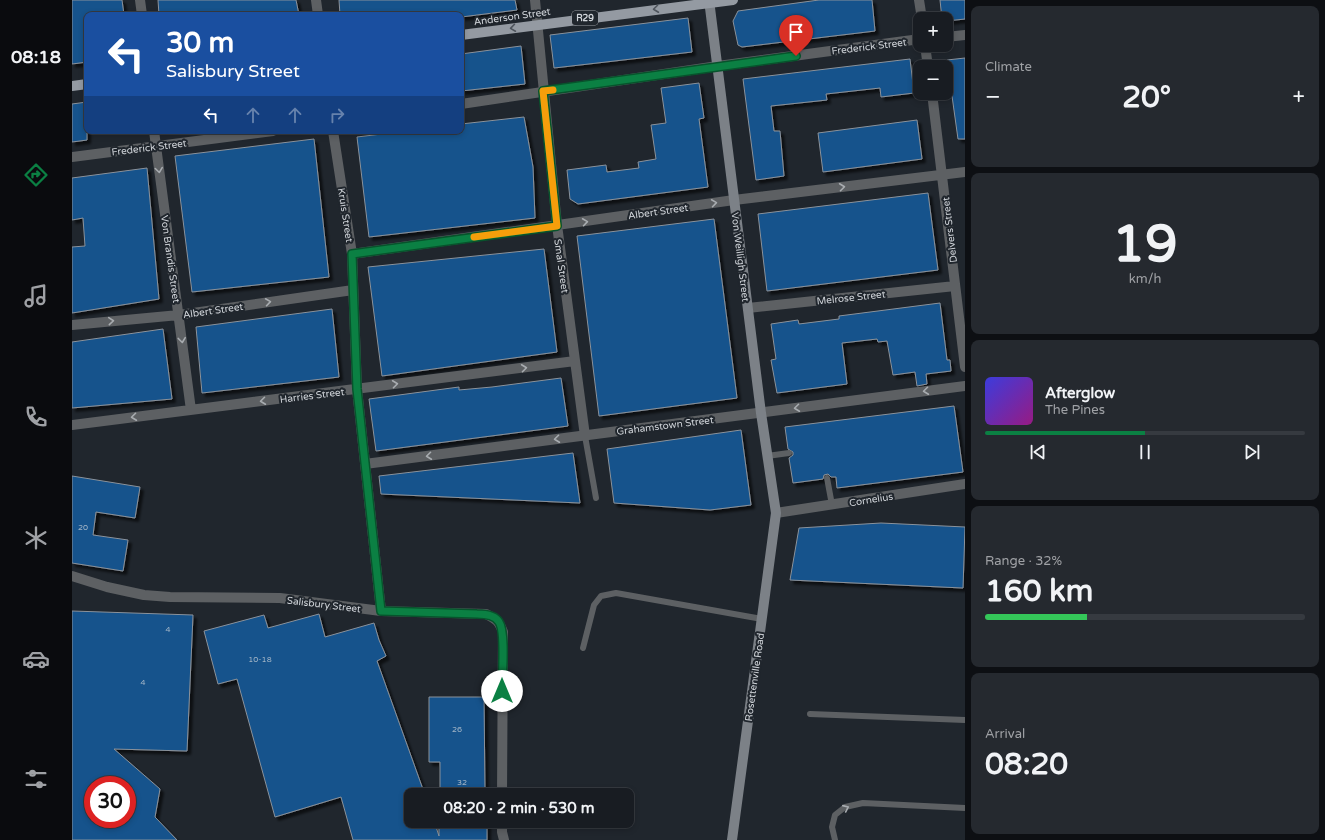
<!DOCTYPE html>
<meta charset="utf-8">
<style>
body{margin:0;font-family:"Varela Round",sans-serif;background:#25292f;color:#f1f3f6;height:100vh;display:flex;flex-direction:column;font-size:15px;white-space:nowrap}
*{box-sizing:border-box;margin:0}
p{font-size:13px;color:#9fa1a5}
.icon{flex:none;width:22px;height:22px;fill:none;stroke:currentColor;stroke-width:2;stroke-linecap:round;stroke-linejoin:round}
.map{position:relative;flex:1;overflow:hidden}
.drawer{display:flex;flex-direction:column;gap:6px;padding:6px;background:#0d0f13;width:360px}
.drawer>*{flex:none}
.hud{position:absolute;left:12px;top:12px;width:380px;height:122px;border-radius:8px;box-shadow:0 2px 6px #0003,0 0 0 1px #363a40;background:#1a4fa0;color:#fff;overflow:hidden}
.fabs{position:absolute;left:841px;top:12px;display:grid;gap:8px}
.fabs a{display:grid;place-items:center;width:40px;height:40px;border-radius:8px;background:#181c22;box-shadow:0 2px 6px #0003,0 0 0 1px #363a40;font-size:20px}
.speed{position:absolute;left:12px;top:776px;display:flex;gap:8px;font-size:20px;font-weight:700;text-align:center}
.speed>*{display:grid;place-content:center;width:52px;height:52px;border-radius:50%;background:#181c22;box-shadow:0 2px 6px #0003,0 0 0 1px #363a40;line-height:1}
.speed .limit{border:6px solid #d22;background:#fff;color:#111}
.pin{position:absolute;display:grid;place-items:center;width:34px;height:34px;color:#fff;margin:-41px -17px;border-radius:50% 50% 50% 0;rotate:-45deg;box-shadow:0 0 4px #0007}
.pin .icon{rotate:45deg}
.me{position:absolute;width:44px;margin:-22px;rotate:0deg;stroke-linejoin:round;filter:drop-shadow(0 0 3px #0008)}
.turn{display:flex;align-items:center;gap:14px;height:84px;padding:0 16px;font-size:18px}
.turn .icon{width:52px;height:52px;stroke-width:2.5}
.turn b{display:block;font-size:28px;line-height:34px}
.lanes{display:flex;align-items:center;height:38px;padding:0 16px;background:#0003;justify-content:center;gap:20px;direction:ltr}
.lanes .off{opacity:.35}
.big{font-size:30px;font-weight:700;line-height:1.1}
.drawer .widget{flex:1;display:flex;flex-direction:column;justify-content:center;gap:6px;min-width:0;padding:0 14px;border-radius:8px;background:#25292f}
.drawer .dial{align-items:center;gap:0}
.dial b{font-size:52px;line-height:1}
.song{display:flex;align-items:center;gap:12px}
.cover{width:48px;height:48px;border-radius:6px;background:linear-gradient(135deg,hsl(240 70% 55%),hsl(310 70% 35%))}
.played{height:4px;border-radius:2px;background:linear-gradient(90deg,#0b8043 50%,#363a40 50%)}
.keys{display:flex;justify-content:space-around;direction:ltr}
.heat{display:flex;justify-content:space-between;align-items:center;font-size:22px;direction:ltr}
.charge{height:6px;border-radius:3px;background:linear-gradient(90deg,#34c759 32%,#363a40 0)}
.trip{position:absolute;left:332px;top:788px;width:230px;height:40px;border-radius:8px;background:#181c22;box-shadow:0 2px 6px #0003,0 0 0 1px #363a40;font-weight:700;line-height:40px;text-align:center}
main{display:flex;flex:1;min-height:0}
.dock{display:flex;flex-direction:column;width:72px;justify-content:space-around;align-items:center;background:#0a0b0e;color:#9fa1a5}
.dock .icon{width:28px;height:28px}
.dock .current{color:#0b8043}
.dock b{font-size:18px;color:#f1f3f6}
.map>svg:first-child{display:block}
.building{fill:#12528c;stroke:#8b929b;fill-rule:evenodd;filter:url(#shadow)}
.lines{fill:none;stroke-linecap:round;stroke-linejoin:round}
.lane{stroke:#5d6063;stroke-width:6}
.street{stroke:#5d6063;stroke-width:10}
.secondary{stroke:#7c8187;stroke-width:10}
.primary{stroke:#949aa2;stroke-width:10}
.oneway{stroke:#4e545c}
.oneway2{stroke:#a8acb0}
.route-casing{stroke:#07532c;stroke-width:10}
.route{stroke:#0b8043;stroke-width:7}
.slow{stroke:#f59e0b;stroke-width:7}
.labels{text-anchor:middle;stroke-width:4;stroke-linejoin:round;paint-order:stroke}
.number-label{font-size:8px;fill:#a1b4c6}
.shield{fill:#20262d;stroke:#9ca0a6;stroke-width:1}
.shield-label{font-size:9px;font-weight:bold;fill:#d1d5da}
.street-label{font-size:10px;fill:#d1d5da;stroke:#20262d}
</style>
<main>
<nav class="dock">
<b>08:18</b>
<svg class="icon current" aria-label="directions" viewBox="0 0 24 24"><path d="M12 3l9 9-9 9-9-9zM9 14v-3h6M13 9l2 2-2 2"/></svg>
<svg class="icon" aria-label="music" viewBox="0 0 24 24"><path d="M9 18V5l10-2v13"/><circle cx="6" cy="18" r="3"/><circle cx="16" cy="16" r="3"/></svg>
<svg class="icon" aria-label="phone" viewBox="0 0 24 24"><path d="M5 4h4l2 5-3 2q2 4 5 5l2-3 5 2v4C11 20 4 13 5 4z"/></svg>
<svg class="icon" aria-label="climate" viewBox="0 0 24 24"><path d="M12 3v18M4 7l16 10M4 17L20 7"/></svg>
<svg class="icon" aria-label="car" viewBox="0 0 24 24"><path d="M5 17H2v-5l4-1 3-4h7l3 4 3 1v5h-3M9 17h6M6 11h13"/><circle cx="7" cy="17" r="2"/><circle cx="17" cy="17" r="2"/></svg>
<svg class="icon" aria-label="filters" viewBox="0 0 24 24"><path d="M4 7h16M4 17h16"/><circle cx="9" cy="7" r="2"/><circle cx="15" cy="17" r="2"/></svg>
</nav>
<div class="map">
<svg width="893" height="840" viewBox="0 0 893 840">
<defs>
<filter id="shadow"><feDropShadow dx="3.5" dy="3.5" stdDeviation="1" flood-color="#0009"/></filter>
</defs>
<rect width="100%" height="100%" fill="#20262d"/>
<!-- building -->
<path class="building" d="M0 0H50L52 15H15V62L0 64Z
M86 0H224L227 15H87Z
M267 0H443L445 10 389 17V15H268Z
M747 0H800L803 31 670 47 666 45 661 21 666 11Z
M868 0H893V19L874 21V19H870Z
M616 18 620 52 482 68 478 35Z
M449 46 453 84 389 91V54Z
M893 58V139H886L875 60Z
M838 59 842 93 809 97 808 88 754 94 755 100 699 106 702 131H708L712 176 684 180 671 79Z
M627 83 632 118 627 119 636 187 506 204 498 199 495 170 534 165 535 172 567 168 566 162 584 159 579 125 594 123 589 88Z
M15 102V140L0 142V104Z
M452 117 461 167 463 218 297 237 285 137 335 131H389V124Z
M845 120 850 159 751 172 746 133Z
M242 139 257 277 120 292 103 156Z
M75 168 87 299 0 313V247L13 246 11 218 0 220V178Z
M856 193 866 270 695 291 686 214Z
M642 219 665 398 527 416 505 236Z
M472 249 485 352 310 376 296 267Z
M868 303 875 360H878L879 371 854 374 855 384 845 386 843 372 821 375 815 341 806 342 805 339 770 343 775 384 705 393 699 360 704 359 699 324 726 320 727 324 767 319V316Z
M260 309 267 377 130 393 124 327Z
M91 329 100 399 0 408V342Z
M489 378 496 426 304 451 297 399 387 387V390L420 387Z
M882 406 891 472 765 488 764 477H759L756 474 752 475 751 479 721 483 717 458 721 455V452L716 449 713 427Z
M669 430 679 505 638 510 542 503 535 449Z
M501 453 508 503 309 494 307 476Z
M0 476 68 487 63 518 24 512 21 535 56 540 51 571 0 563Z
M809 523 893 527 891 588 718 580 727 528Z
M0 611 121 615 115 751 42 749 88 789 83 817 105 840H0ZM21 785H55V819H21Z
M247 614 253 637 302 623 307 640 314 656 305 661 353 795H339V821H362L367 836V821H415V840H281L269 797 203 817 165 679 146 684 132 631 192 615 196 628Z
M357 697H412L413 795H368V762H357Z"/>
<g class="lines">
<!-- lane -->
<path class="lane" d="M513 436 524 498
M695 456 717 453
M755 478 760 505
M511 648 522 605 529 596 544 593 690 619
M738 714 893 720
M763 840 760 827 763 815 773 807 791 803 893 808"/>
<!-- street -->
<path class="street" d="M68 0 70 15
M244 0 246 15
M463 0 485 225 513 436
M847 0 850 19
M874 37 893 35
M853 45 856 67
M860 93 893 367
M389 104 646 66 848 39
M82 131 119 410
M261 131 280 254 285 389 309 611
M0 157 201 131
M280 254 662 200 893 172
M676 308 883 286
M0 325 107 315 281 290
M0 425 503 361
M293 464 893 386
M704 513 893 484
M0 576 35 587 72 595 98 597 208 598 309 611 414 614C424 619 427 621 431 632L430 795
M430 821V832L432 840"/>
<!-- secondary -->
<path class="secondary" d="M637 0 689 413 704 513 660 840"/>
<!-- primary -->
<path class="primary" d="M389 35 661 0
M0 86 15 84"/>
</g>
<!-- one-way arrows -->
<defs><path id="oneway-chevron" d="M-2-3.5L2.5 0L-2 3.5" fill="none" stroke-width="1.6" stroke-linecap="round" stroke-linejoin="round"/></defs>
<g class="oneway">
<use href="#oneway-chevron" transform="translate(584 9) rotate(173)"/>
<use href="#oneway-chevron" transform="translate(441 28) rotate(172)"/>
</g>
<g class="oneway2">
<use href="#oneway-chevron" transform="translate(87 170) rotate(82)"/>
<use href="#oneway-chevron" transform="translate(770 187) rotate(-7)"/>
<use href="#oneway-chevron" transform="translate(642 203) rotate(-8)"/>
<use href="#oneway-chevron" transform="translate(513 222) rotate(-8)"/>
<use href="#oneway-chevron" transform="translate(196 302) rotate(-8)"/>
<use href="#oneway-chevron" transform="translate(39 321) rotate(-5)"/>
<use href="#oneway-chevron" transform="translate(110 340) rotate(83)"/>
<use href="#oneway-chevron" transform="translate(452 368) rotate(-7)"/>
<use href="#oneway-chevron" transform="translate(323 384) rotate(-7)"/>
<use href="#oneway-chevron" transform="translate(854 391) rotate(173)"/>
<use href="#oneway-chevron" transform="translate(191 401) rotate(173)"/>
<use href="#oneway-chevron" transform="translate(725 408) rotate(173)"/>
<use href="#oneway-chevron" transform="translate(62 417) rotate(173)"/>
<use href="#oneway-chevron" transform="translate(485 439) rotate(173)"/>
<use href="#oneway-chevron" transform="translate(357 456) rotate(173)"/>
<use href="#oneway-chevron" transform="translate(774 808) rotate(-24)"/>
</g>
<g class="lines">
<defs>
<path id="route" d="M430 691C430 677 434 632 427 622 423 615 412 614 405 614L309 611 285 389 280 254 485 226 471 91 724 56"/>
</defs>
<!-- route casing -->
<use href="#route" class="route-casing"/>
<!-- route -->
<use href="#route" class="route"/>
<!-- slow -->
<path class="slow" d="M402 237 485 226 471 91 481 90"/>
</g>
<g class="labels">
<!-- number labels -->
<g class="number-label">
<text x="11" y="530">20</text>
<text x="96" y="632">4</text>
<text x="188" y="662">10-18</text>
<text x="71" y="685">4</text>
<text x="385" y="732">26</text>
<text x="390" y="785">32</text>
</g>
<!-- shield labels -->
<rect class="shield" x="500" y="11" width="26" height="14" rx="3"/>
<g class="shield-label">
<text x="513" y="21">R29</text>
</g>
<!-- street labels -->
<g class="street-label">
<text transform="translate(440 16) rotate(-8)" y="4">Anderson Street</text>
<text transform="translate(797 46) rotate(-7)" y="4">Frederick Street</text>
<text transform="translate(77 147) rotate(-7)" y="4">Frederick Street</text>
<text transform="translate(586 211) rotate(-8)" y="4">Albert Street</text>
<text transform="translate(274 215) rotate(81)" y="4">Kruis Street</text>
<text transform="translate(877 230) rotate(-97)" y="4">Delvers Street</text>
<text transform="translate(669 257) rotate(83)" y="4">Von Weilligh Street</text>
<text transform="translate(99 259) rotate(82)" y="4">Von Brandis Street</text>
<text transform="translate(490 266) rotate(82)" y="4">Smal Street</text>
<text transform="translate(779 297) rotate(-6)" y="4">Melrose Street</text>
<text transform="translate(141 310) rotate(-8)" y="4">Albert Street</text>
<text transform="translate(240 395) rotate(-7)" y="4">Harries Street</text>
<text transform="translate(593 425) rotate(-7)" y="4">Grahamstown Street</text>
<text transform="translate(799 499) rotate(-9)" y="4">Cornelius</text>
<text transform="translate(252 604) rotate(7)" y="4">Salisbury Street</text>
<text transform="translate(682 677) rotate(-82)" y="4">Rosettenville Road</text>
</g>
</g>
</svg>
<div class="fabs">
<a>+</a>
<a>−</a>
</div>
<div class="speed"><div class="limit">30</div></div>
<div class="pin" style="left:724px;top:56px;background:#d93025"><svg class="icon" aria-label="arrive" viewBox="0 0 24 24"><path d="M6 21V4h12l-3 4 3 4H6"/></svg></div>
<svg class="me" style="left:430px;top:691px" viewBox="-20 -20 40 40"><circle r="19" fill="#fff"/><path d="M0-13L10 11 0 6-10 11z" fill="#0b8043"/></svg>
<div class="trip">08:20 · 2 min · 530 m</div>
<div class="hud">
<div class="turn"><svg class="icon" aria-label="left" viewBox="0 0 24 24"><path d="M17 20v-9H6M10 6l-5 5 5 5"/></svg><div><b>30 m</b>Salisbury Street</div></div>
<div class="lanes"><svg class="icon" aria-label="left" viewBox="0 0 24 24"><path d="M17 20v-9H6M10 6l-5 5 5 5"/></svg><svg class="icon off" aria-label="ahead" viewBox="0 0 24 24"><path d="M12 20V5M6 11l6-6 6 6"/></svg><svg class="icon off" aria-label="ahead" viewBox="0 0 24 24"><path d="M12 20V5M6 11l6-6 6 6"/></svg><svg class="icon off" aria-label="right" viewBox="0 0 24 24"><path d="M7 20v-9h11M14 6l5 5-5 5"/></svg></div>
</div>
</div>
<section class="drawer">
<div class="widget"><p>Climate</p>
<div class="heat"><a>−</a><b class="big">20°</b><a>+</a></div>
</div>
<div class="widget dial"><b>19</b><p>km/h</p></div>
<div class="widget">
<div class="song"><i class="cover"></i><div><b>Afterglow</b><p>The Pines</p></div></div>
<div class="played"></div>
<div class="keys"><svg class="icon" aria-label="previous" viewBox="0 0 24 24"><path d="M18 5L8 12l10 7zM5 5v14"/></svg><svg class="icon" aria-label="pause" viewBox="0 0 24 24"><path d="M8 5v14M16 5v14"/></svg><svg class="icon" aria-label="next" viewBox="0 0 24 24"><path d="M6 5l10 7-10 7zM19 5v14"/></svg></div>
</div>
<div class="widget"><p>Range · 32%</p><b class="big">160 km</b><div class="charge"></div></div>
<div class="widget"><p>Arrival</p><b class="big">08:20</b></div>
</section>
</main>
